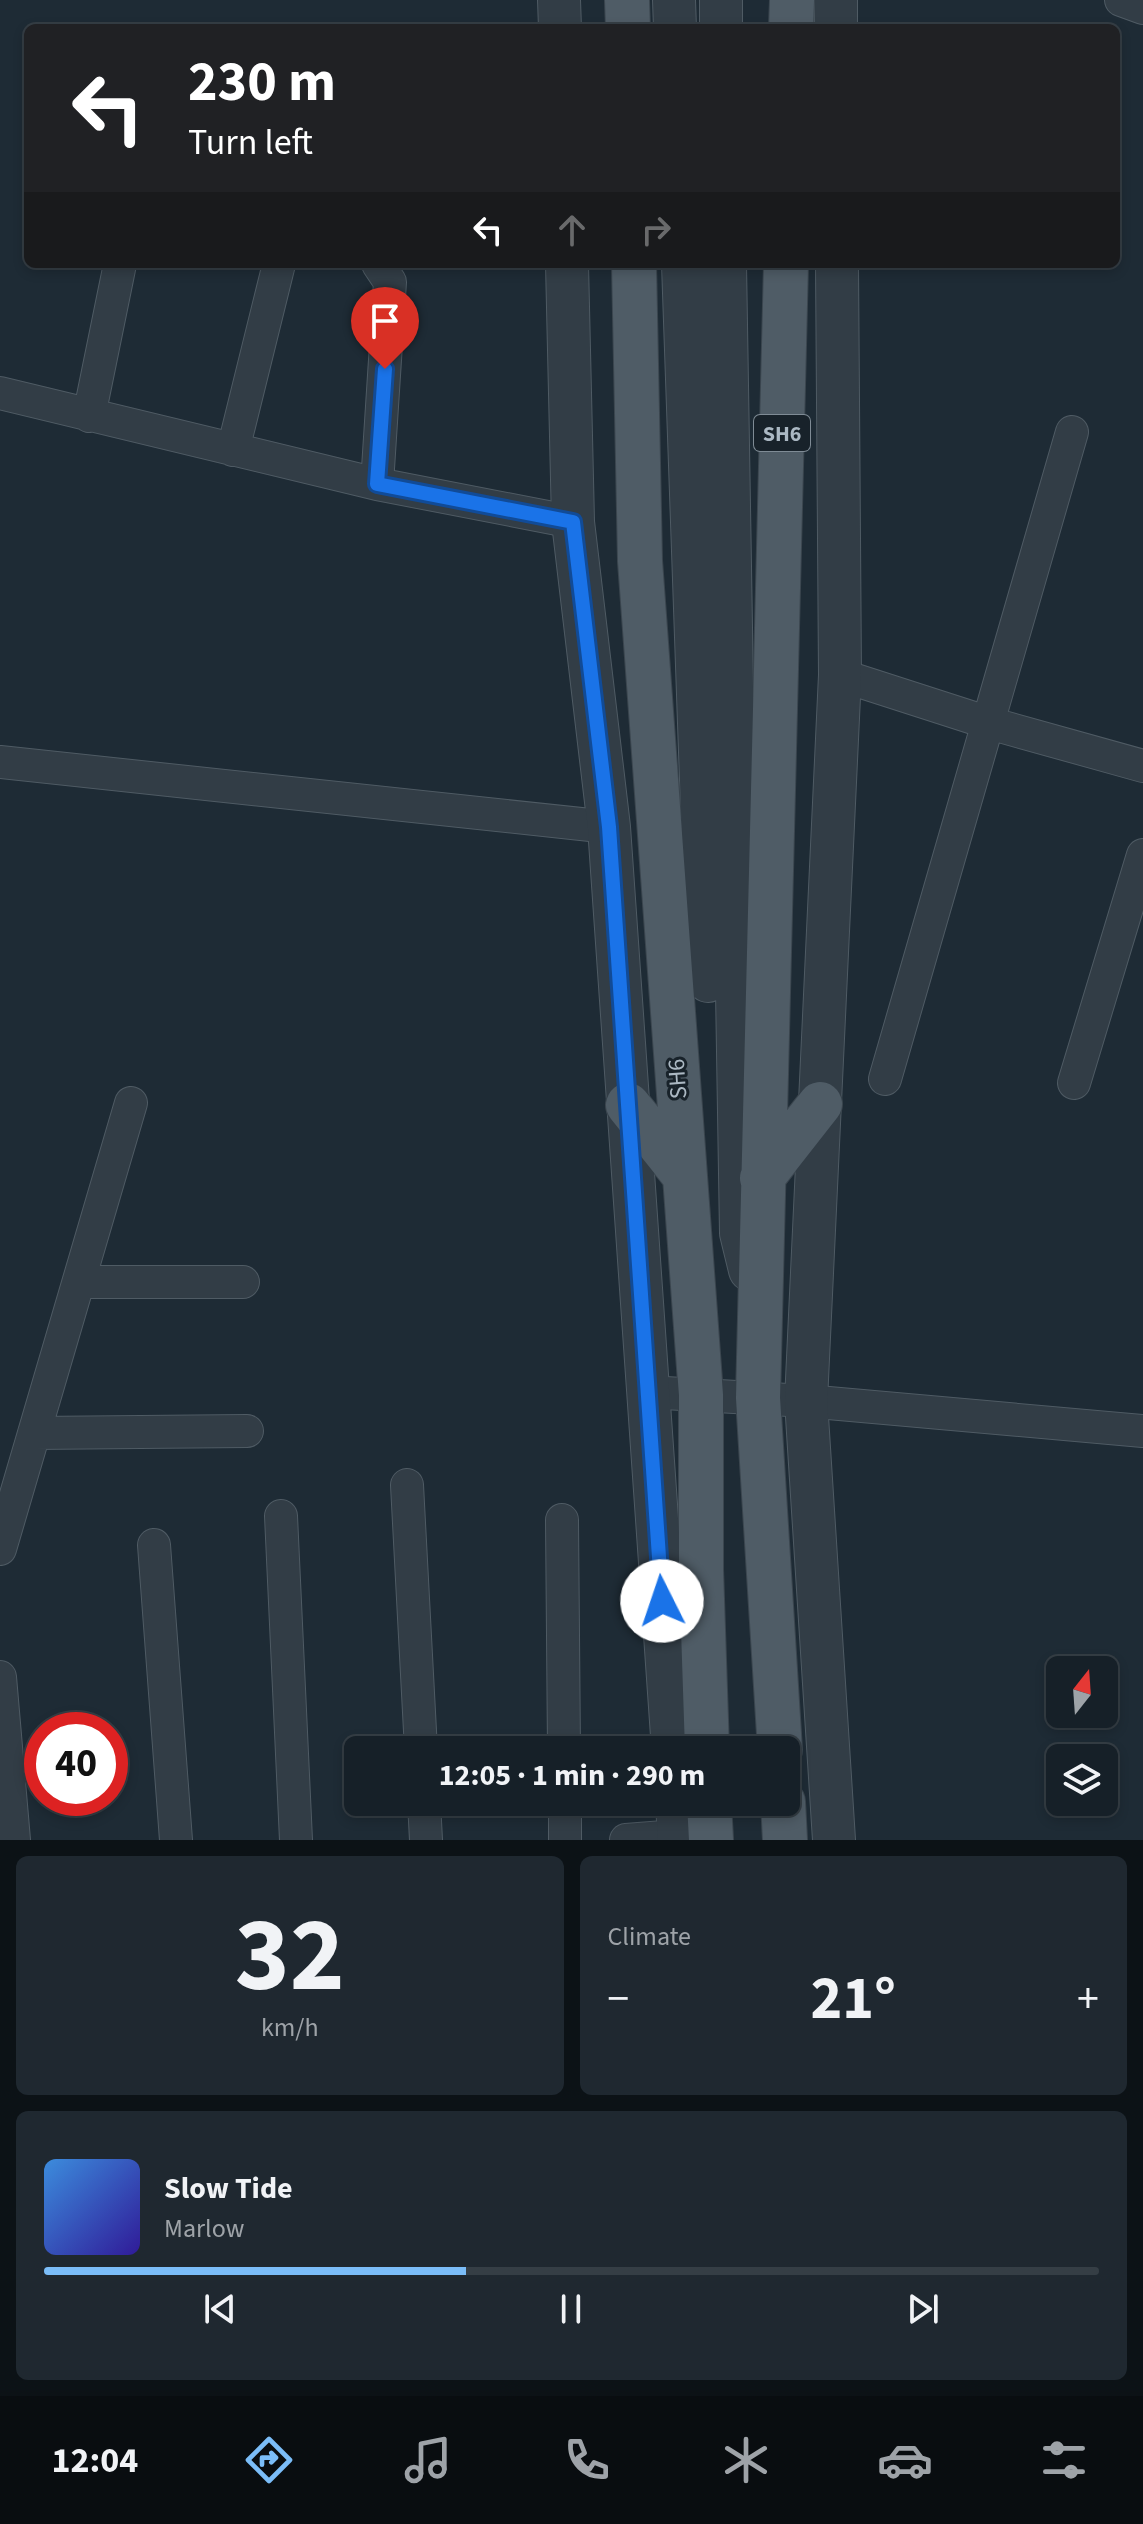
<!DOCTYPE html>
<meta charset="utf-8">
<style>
body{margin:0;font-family:"Source Sans 3",sans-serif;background:#1f2830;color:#f1f3f6;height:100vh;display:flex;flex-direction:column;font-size:30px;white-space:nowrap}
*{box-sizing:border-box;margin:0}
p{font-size:26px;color:#9ea3a8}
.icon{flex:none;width:44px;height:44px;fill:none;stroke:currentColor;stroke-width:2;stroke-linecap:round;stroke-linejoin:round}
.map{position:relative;height:1840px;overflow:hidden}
.drawer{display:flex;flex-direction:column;gap:16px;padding:16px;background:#0c1216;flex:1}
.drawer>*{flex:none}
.hud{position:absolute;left:24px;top:24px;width:1096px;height:244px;border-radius:12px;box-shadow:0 4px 12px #0003,0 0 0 2px #353e45;background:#202124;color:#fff;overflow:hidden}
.needle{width:52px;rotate:17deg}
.buttons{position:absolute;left:1046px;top:1656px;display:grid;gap:16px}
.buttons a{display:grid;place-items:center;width:72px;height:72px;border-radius:12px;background:#162028;box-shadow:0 4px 12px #0003,0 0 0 2px #353e45;font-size:40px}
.speed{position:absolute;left:24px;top:1712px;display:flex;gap:16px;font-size:40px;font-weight:700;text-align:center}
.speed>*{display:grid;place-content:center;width:104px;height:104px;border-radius:50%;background:#162028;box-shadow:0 4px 12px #0003,0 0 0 2px #353e45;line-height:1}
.speed .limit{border:12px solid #d22;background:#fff;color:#111}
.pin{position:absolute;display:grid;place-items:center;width:68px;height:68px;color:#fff;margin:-82px -34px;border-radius:50% 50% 50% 0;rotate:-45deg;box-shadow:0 0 8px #0007}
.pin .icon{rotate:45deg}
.me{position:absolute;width:88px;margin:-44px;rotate:356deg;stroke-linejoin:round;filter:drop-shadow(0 0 6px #0008)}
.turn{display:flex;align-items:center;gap:28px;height:168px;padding:0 32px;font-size:36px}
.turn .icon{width:104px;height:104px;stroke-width:2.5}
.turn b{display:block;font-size:56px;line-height:68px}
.lanes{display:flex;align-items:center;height:76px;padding:0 32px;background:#0003;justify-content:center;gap:40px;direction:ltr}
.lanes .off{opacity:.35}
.big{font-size:60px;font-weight:700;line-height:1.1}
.drawer .widget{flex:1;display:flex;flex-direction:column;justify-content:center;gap:12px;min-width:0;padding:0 28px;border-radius:12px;background:#1f2830}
.drawer .dial{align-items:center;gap:0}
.dial b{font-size:104px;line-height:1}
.song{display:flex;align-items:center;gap:24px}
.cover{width:96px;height:96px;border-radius:12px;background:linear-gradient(135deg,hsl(210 70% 55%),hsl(250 70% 35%))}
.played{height:8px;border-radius:4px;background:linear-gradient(90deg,#7bbdf8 40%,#353e45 40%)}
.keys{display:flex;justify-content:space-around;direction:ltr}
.heat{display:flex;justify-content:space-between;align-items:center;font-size:44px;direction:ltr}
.drawer .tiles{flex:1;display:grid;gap:16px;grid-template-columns:1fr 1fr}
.widget:last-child{grid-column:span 2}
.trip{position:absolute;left:344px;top:1736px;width:456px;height:80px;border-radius:12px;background:#162028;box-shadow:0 4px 12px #0003,0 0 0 2px #353e45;font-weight:700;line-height:80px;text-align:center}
.tab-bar{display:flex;height:128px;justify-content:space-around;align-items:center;background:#090d10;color:#9ea3a8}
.tab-bar .icon{width:56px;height:56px}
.tab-bar .current{color:#7bbdf8}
.tab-bar b{font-size:36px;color:#f1f3f6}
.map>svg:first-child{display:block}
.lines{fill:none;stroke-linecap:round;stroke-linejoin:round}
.minor-casing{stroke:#4f5b64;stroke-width:34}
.tertiary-casing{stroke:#4f5b64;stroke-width:44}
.primary-casing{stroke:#3b464f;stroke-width:46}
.minor{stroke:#323d46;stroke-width:32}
.tertiary{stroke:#323d46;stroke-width:42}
.primary{stroke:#4f5c66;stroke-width:44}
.route-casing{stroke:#114b97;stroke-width:20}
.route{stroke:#1a73e8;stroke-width:14}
.labels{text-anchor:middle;stroke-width:6;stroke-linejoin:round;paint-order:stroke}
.shield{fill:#18222a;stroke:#7f8b95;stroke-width:2}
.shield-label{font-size:22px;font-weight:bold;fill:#abb8c3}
.street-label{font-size:24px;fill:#abb8c3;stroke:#18222a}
</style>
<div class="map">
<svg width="1143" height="1840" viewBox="0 0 1143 1840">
<rect width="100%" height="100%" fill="#1e2b35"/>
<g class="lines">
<defs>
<path id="minor" d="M1121 0 1143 8
M0 393 377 484 573 522
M89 416 120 264
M233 450 279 264
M377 484 390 282 378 264
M840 675 989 723 1143 766
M0 762 609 827
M885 1079 1072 432
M1074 1083 1143 855
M79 1282H243
M647 1392 806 1401 1143 1431
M34 1433 247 1431
M407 1485 421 1750
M281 1516 296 1840
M562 1520 564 1750
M154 1545 176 1840
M0 1549 131 1103
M0 1677 14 1840
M424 1802 426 1840
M565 1802V1840
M626 1840 702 1834"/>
<path id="tertiary" d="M559 0 560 28
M674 0 675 28
M721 0V28
M836 0V28
M567 264 573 522 609 827 673 1750
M683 264 708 981
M725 264 741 1233 750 1270
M677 1802 679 1840
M834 1840 806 1401 840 675 837 264"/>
<path id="primary" d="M627 0 628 28
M791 28 792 0
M634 264 640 561 701 1395V1569L707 1750
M628 1105 684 1175
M762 1178 820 1104
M780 1750 758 1398 786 264
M709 1802 711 1840
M783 1802 785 1840"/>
</defs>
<!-- minor casing -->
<use href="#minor" class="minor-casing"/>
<!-- tertiary casing -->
<use href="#tertiary" class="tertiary-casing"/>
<!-- primary casing -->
<use href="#primary" class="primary-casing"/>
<!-- minor -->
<use href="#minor" class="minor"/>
<!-- tertiary -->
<use href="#tertiary" class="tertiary"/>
<!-- primary -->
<use href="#primary" class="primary"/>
</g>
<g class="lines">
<defs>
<path id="route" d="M385 369 377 484 573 522 609 827 662 1601"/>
</defs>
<!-- route casing -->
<use href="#route" class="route-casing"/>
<!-- route -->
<use href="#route" class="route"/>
</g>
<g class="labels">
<!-- shield labels -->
<rect class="shield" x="754" y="415" width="56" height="36" rx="6"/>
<g class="shield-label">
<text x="782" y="441">SH6</text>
</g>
<!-- street labels -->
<g class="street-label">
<text transform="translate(677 1079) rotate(-94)" y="8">SH6</text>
</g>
</g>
</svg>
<div class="buttons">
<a><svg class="needle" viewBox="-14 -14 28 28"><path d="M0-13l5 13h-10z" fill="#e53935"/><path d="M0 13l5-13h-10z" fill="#9ea3a8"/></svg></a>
<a><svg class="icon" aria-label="layers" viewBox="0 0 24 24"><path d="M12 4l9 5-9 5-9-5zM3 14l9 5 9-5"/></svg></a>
</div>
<div class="speed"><div class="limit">40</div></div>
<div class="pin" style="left:385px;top:369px;background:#d93025"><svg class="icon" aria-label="arrive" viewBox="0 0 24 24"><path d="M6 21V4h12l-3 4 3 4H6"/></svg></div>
<svg class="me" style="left:662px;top:1601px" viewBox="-20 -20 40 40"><circle r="19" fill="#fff"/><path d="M0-13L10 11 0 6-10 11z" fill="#1a73e8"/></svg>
<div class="trip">12:05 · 1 min · 290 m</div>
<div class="hud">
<div class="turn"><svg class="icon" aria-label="left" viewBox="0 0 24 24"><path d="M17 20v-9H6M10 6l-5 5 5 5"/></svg><div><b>230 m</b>Turn left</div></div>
<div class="lanes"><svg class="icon" aria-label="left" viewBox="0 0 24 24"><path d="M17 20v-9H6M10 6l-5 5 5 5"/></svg><svg class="icon off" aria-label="ahead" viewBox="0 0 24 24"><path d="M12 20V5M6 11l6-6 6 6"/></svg><svg class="icon off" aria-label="right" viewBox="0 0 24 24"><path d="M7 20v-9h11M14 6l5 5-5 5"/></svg></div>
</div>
</div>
<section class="drawer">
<div class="tiles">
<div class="widget dial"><b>32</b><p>km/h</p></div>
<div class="widget"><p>Climate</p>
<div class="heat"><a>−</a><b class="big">21°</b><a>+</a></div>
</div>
<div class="widget">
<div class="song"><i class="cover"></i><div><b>Slow Tide</b><p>Marlow</p></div></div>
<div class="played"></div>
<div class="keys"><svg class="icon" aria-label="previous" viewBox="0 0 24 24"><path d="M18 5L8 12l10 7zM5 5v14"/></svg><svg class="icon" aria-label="pause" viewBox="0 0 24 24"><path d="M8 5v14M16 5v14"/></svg><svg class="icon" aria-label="next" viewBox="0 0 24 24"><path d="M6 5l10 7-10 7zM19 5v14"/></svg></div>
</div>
</div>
</section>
<nav class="tab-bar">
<b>12:04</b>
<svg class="icon current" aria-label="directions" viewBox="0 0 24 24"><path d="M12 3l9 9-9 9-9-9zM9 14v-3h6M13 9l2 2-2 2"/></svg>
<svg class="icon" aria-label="music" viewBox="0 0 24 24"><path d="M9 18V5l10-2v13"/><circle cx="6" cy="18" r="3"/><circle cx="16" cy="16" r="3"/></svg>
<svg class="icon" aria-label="phone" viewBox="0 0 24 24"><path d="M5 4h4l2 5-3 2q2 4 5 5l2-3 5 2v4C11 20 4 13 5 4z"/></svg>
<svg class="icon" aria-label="climate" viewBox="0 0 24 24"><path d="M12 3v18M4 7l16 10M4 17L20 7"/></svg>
<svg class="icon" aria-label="car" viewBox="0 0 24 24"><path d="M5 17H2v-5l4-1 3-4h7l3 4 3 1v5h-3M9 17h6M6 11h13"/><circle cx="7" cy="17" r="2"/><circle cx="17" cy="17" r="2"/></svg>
<svg class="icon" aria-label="filters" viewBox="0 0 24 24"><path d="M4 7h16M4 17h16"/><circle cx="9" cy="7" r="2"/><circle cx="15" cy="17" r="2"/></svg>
</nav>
